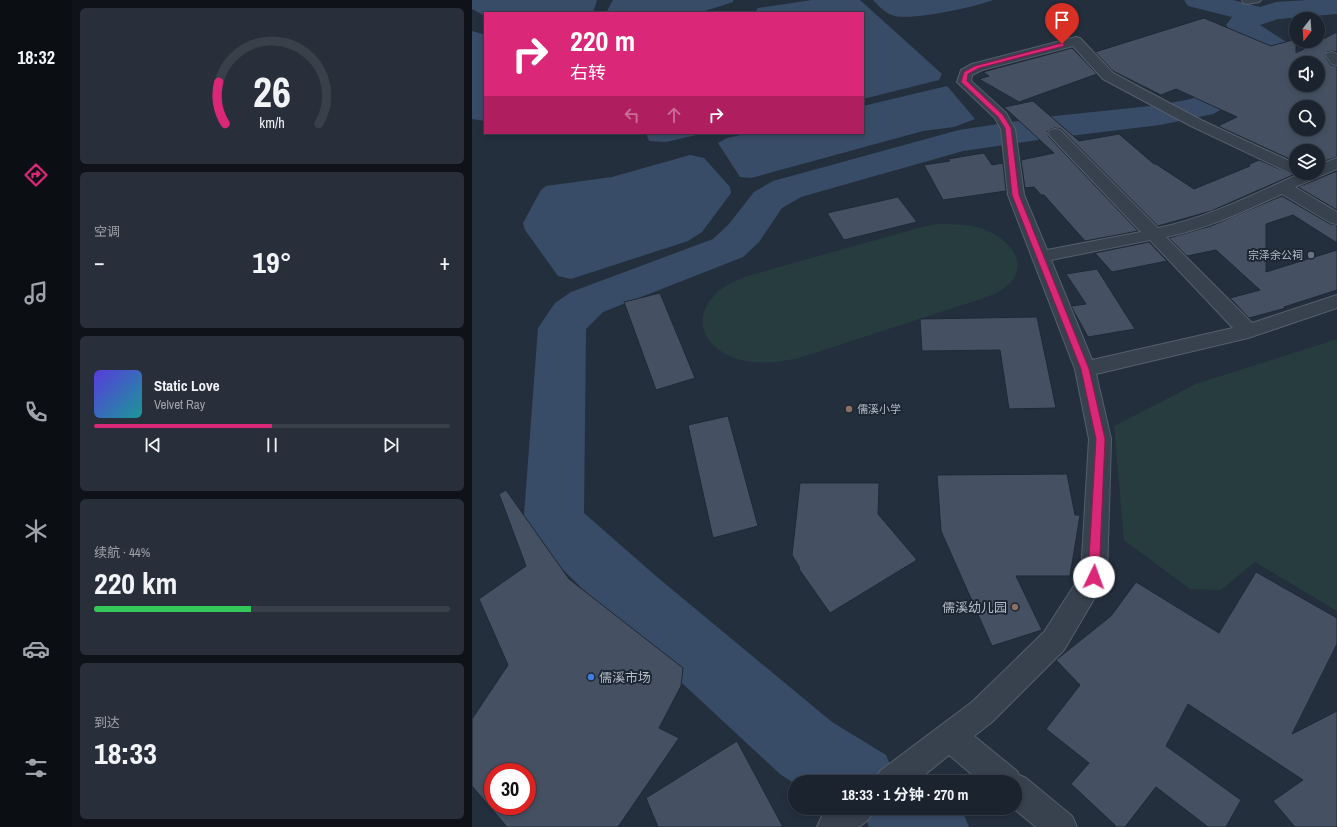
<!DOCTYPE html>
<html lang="zh">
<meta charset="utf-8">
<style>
body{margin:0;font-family:"Archivo Narrow","Noto Sans SC",sans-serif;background:#282f3a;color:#f1f3f6;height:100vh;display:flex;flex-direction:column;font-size:15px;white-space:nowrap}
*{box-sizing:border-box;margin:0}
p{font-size:13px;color:#a0a4aa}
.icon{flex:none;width:22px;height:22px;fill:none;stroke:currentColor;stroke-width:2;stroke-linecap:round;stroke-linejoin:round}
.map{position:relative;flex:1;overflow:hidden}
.drawer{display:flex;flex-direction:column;gap:8px;padding:8px;background:#0f1319;width:400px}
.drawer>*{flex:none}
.hud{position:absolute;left:12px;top:12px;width:380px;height:122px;border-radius:0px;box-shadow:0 2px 6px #0003,0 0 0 1px #39404a;background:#db2777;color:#fff;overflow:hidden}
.needle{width:26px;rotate:197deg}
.buttons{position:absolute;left:817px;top:12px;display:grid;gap:8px}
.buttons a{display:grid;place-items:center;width:36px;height:36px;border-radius:50%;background:#1b232e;box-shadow:0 2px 6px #0003,0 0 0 1px #39404a;font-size:20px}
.speed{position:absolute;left:12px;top:763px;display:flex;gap:8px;font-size:20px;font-weight:700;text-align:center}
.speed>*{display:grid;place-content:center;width:52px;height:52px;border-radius:50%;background:#1b232e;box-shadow:0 2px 6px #0003,0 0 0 1px #39404a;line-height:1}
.speed .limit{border:6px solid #d22;background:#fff;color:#111}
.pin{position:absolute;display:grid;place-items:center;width:34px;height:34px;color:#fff;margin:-41px -17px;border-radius:50% 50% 50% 0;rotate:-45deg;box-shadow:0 0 4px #0007}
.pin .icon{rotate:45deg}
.me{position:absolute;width:44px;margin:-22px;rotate:3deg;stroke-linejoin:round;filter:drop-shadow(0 0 3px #0008)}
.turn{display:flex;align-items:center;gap:14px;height:84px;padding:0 20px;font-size:18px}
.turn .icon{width:52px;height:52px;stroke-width:2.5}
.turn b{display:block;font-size:28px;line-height:34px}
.lanes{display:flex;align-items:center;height:38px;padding:0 20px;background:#0003;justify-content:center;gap:20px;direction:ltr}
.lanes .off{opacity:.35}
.big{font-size:30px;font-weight:700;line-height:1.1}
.drawer .widget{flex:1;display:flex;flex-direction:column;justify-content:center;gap:6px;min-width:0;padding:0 14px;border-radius:6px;background:#282f3a}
.drawer .dial{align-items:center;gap:0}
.dial svg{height:104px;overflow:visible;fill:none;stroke:#39404a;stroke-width:7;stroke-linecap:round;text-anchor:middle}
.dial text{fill:#f1f3f6;stroke:none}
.song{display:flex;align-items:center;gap:12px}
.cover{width:48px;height:48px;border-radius:6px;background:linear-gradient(135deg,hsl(250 70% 55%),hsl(180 70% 35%))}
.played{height:4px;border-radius:2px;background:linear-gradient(90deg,#db2777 50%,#39404a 50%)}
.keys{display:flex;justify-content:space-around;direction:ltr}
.heat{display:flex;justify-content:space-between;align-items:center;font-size:22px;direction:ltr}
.charge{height:6px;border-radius:3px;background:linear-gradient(90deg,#34c759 44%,#39404a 0)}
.trip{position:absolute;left:316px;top:775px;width:234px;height:40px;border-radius:20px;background:#1b232e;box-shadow:0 2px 6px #0003,0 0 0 1px #39404a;font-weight:700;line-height:40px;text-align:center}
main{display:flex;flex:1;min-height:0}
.menu{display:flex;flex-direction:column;width:72px;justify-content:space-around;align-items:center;background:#0b0e12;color:#a0a4aa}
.menu .icon{width:28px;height:28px}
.menu .on{color:#db2777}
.menu b{font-size:18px;color:#f1f3f6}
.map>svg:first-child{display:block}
.green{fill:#263c3f}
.water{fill:#394c67}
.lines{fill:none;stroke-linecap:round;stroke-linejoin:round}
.river{fill:#394c67;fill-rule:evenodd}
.building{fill:#455162;stroke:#1f2835;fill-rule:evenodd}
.minor-casing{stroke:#565f6c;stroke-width:2}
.minor{fill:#38414e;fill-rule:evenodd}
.route{fill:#db2777;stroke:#8e194d}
.worship-dot{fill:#6b7280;stroke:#1d2633;stroke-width:1.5}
.education-dot{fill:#8d6e63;stroke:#1d2633;stroke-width:1.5}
.shop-dot{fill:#3f7fe0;stroke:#1d2633;stroke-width:1.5}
.labels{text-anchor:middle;stroke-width:4;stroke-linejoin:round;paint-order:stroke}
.poi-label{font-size:11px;fill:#b4bcc9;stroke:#1d2633;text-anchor:end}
.near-poi-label{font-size:13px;fill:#b4bcc9;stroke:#1d2633;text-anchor:end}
</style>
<main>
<nav class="menu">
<b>18:32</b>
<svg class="icon on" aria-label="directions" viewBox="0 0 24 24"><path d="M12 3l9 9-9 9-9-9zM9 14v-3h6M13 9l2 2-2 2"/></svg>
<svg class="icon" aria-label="music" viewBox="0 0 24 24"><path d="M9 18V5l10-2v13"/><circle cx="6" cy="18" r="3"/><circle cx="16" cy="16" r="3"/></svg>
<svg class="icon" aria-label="phone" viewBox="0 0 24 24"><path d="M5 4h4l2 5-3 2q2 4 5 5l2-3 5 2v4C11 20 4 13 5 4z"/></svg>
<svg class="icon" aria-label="climate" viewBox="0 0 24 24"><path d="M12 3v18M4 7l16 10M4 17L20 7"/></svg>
<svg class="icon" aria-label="car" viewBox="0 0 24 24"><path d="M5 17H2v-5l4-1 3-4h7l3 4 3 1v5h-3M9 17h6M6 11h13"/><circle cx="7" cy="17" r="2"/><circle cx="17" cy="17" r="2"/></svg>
<svg class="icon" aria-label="filters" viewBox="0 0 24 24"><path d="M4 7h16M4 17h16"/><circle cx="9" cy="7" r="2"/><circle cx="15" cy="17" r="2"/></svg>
</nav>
<section class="drawer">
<div class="widget dial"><svg viewBox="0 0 100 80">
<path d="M14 69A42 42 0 1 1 86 69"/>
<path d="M14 69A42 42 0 0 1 9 37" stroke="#db2777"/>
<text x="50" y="56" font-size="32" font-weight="700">26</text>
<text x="50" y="72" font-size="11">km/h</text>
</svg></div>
<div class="widget"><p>空调</p>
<div class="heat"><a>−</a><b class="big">19°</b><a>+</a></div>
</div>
<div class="widget">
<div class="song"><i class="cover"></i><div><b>Static Love</b><p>Velvet Ray</p></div></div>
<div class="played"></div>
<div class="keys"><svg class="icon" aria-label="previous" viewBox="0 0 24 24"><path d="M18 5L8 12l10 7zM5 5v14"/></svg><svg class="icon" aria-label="pause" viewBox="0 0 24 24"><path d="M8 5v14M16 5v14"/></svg><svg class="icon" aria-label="next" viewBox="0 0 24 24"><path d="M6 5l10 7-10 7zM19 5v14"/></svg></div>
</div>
<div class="widget"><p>续航 · 44%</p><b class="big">220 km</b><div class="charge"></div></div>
<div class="widget"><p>到达</p><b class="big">18:33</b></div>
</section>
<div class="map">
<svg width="865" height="827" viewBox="0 0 865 827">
<rect width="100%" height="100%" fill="#242f3e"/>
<!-- green -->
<path class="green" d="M465 224C481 224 496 224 511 229 534 237 560 262 536 285 529 291 521 295 512 298L327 358C308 362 288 365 269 360 232 350 215 318 248 290 257 283 268 279 279 275L450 227Z
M865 339V611L783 562 749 590 718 589 652 540 642 426 724 384Z"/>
<!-- water -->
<path class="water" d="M0 0H125L121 13H13V16L0 9Z
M141 0H261V2L233 11 219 13H134Z
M340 0H388L470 74 467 80 391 99V13L283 12 286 8Z
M401 0H521C503 7 436 22 420 15 413 13 406 5 401 0Z
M475 86 503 119 482 127 451 131 279 178 268 177 246 143 255 138 278 133H391V106Z
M174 133H233L194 142 177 141Z
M218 155 232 158 258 187 259 193 230 232 216 241 99 279 86 276 53 230 51 223 69 190 74 186 140 177Z"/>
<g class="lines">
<!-- river -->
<path class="river" d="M712 0H761L788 7 804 2 835 0H865V14L806 19 788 25 822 47 826 54V63H824L821 70 741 114 688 125 573 139 491 151 329 197 310 208 287 242 271 257 131 312 114 329 112 513 185 577 360 722 414 755 421 772 428 769 457 782H323V784L308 774 139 617 69 548 52 515 66 328 83 303 99 292 241 239 257 224 282 192 301 181 487 130 573 117 688 105 719 99 795 58V57L759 31 754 25 760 17 716 6Z
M0 31 11 34 13 37V121L0 119Z
M359 808H489L497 827H397L393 817 387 820Z"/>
</g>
<!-- building -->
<path class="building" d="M732 18 799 46 824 39V53L865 32V52L860 51 855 52 853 56 859 65 865 66V157L846 163V151H824V162L746 126 765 117 704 89 689 95 641 71 623 52ZM824 63H846V85H824ZM824 107H846V129H824Z
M600 48 625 74 547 102 507 79 517 76 511 72Z
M561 101 607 141 647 134 682 164H684L722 189 778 166 776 165 787 160 821 175 739 211 686 226 589 129 583 128 578 129 575 132 577 137 666 231 613 241 572 195H569L562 187 553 188 549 160 582 153 532 107Z
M512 153 520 165 531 163 534 191 471 200 452 165 478 161 476 159Z
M865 171V210L826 187Z
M810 196 858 224 865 225V243L821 215 794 224V272L865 250V290L812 307 814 308 777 318 758 298 788 290 744 250 715 256 697 238 739 226Z
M426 197 445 222 372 240 355 213Z
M677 242 695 261 640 272 623 253Z
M625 269 663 329 616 337 599 306 614 304 594 274Z
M188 293 223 378 184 390 152 302Z
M565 317 584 408 537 409 528 350 450 351 448 319Z
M256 416 286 526 241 538 216 425Z
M595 474 603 515H608L598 576H544L570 630 520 646 469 531 465 475Z
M328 483H407L406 514 445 560 358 613 327 569 328 568 320 555Z
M34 490 97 579 211 668 209 686 187 728 207 738 146 827H35L0 786V719L36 665 7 599 54 566 27 494ZM21 772H55V806H21Z
M784 572 865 618V644L820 734 865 711V827H823L801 801 831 780 716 704 694 746 769 800 754 827H736L684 787 653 827H645L599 784 617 763 574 729 608 685 584 660 639 616 664 582 747 633Z
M265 741 311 827H186L174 798Z"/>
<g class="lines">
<defs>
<path id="minor" d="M770 0H789L787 2 775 4 771 3Z
M604 37 608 38 641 73 729 120 824 164V173H846V165L865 158V169L823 187 865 212V224L859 223 810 194C773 211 735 229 694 237L780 323 865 295V308L776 338 624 374 639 439 635 577 592 650 520 722 502 736 545 771 547 775 554 778 600 816 605 827H564L541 808H543V782H509L477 755 444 782H403L408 771 500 702 572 632 609 575 617 439 603 369 536 195 529 129 523 118 485 82 489 70 500 64ZM601 46 631 79 719 126 818 173 825 175C780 195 735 218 686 228L588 130 583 129 578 130 576 133 578 136 669 232 575 250 552 195 543 129 534 113 499 81 500 75 510 70ZM678 240 761 328 620 360 579 260Z
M860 52 865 54V65L860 64 854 56 855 53Z
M360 808H402L397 819 387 827H345L350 816Z"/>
</defs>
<!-- minor casing -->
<use href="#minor" class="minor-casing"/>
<!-- minor -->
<use href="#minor" class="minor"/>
</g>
<!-- route -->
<path class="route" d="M590 43H592V46L507 68 496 74 495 81 531 115 539 128 547 195 617 369 633 439 627 577 626 581 622 582 618 581 616 577 624 439 609 369 540 195 533 128 526 117 489 82 492 72 503 66Z"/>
<!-- markers -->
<circle class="worship-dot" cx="839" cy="255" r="4"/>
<g class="education-dot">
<circle cx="377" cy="409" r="4"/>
<circle cx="543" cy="607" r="4"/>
</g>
<circle class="shop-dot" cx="119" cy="677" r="4"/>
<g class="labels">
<!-- poi labels -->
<g class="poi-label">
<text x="831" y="259">宗泽余公祠</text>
<text x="385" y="413" text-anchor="start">儒溪小学</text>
</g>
<!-- near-poi labels -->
<g class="near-poi-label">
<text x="535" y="612">儒溪幼儿园</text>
<text x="127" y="682" text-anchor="start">儒溪市场</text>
</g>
</g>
</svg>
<div class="buttons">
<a><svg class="needle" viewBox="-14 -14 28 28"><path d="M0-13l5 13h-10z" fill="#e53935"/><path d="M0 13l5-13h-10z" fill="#a0a4aa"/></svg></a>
<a><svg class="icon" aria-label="sound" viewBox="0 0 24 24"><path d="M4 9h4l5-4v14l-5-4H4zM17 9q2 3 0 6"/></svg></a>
<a><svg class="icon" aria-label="search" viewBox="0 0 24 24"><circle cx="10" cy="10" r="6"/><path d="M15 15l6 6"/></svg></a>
<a><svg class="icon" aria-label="layers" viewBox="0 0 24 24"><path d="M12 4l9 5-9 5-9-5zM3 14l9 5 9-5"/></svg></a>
</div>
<div class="speed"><div class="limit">30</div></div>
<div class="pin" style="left:590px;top:44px;background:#d93025"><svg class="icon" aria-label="arrive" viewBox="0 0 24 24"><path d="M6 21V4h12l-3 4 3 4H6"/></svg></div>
<svg class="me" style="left:622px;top:577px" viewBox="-20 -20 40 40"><circle r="19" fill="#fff"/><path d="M0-13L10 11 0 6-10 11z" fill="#db2777"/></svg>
<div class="trip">18:33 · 1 分钟 · 270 m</div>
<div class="hud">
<div class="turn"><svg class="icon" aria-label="right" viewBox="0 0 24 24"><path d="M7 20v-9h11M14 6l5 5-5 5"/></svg><div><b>220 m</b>右转</div></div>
<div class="lanes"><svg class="icon off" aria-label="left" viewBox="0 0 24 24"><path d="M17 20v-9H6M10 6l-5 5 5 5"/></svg><svg class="icon off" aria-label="ahead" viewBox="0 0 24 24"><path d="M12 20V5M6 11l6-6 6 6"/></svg><svg class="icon" aria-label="right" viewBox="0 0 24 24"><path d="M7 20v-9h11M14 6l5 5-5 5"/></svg></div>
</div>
</div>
</main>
